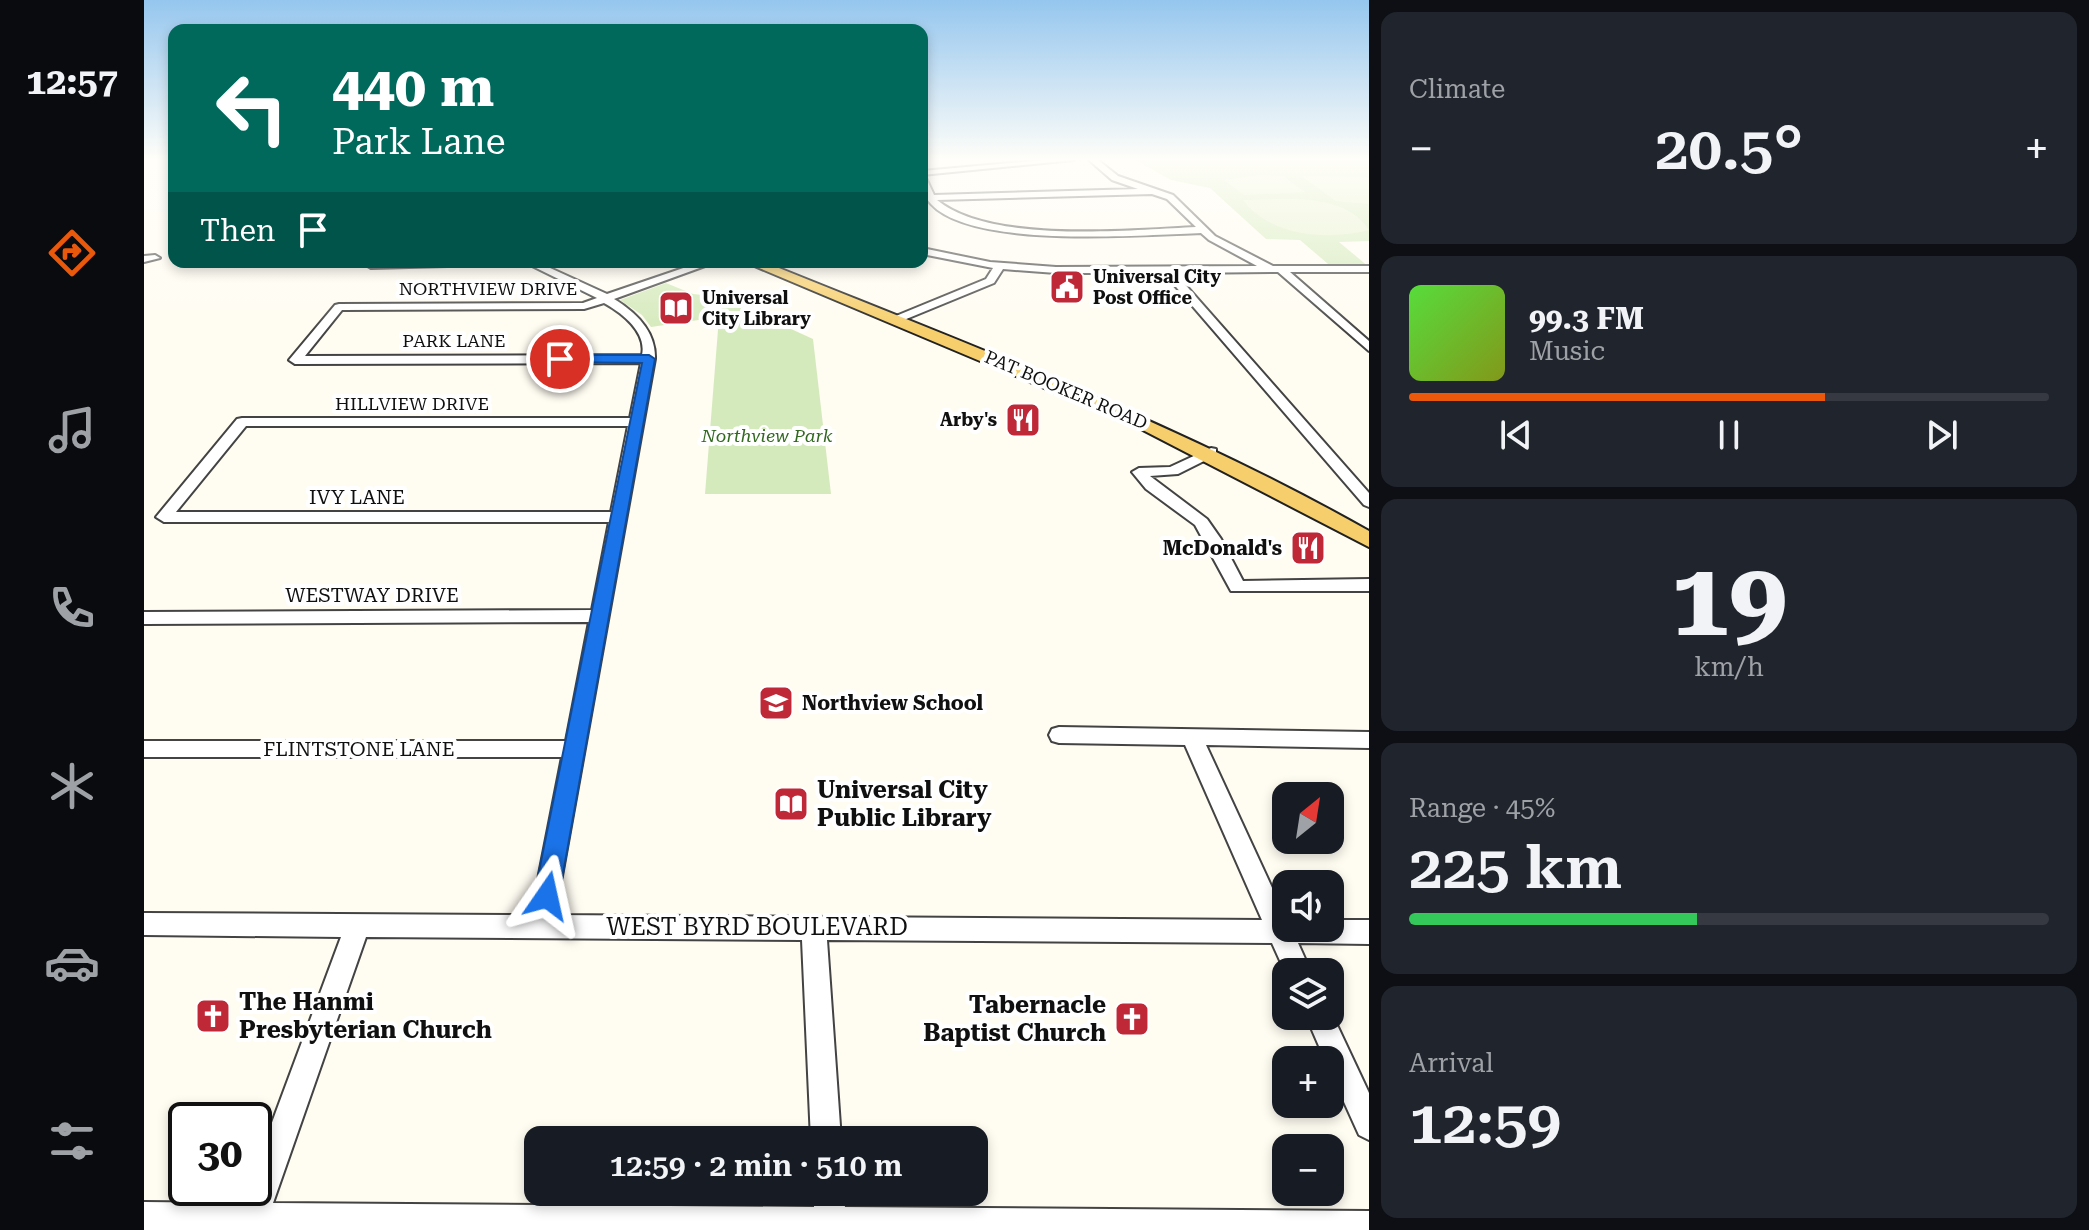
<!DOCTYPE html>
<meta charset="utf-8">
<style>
body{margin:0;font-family:"Roboto Serif",serif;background:#20242c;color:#f1f3f6;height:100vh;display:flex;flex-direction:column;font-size:30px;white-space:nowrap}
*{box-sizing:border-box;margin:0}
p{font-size:26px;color:#9ea1a6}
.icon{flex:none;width:44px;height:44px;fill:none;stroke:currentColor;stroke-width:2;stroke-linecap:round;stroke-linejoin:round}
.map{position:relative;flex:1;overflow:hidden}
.side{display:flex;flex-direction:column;gap:12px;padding:12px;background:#0d0f14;width:720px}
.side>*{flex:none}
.guide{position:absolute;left:24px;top:24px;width:760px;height:244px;border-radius:16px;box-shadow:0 4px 12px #0003;background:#00695c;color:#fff;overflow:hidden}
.needle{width:52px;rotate:30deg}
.controls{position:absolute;left:1128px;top:782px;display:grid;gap:16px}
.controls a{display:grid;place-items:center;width:72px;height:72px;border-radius:16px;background:#171b24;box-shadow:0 4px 12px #0003;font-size:40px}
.speed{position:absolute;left:24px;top:1102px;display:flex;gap:16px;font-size:40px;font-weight:700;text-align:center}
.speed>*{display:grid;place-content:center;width:104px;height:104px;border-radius:50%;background:#171b24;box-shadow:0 4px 12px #0003;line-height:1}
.speed .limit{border:4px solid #111;border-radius:12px;background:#fff;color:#111}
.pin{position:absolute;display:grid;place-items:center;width:68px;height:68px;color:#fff;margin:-34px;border:4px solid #fff;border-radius:50%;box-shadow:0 2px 8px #0007}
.me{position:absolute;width:88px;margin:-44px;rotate:11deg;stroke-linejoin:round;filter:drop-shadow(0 0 6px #0008)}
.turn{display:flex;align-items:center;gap:28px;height:168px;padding:0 32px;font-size:36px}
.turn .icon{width:104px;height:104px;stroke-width:2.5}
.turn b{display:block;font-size:56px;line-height:68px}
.then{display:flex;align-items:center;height:76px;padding:0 32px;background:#0003;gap:16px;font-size:30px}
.big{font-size:60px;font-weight:600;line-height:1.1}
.side .card{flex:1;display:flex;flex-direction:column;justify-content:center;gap:12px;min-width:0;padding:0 28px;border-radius:16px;background:#20242c}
.side .dial{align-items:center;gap:0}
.dial b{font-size:104px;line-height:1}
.song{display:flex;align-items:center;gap:24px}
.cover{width:96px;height:96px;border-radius:12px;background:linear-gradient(135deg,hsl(110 70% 55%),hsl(70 70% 35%))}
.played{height:8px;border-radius:4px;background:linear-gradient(90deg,#ea580c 65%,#363941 65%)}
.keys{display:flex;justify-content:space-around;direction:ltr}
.heat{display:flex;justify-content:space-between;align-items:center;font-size:44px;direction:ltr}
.charge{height:12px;border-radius:6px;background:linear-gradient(90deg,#34c759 45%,#363941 0)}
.trip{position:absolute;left:380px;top:1126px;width:464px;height:80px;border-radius:16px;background:#171b24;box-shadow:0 4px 12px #0003;font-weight:600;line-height:80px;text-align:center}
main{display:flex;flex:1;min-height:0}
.tab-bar{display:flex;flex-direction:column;width:144px;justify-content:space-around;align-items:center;background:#090b0e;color:#9ea1a6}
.tab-bar .icon{width:56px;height:56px}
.tab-bar .current{color:#ea580c}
.tab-bar b{font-size:36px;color:#f1f3f6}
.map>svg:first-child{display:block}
.green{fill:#d5eabc}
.pitch{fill:#e6f1cd}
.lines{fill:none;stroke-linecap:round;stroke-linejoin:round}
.minor-casing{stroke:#434343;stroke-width:4}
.major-casing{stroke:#212121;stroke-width:4}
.minor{fill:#fff;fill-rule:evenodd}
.major{fill:#f6ce6b;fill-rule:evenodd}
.route{fill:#1a73e8;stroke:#114b97;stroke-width:2}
.labels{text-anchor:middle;stroke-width:8;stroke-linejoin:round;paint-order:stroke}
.far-poi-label{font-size:18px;font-weight:bold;fill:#101010;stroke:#fff;text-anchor:start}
.far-street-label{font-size:18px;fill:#101010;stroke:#fff}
.far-park-label{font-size:18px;font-style:italic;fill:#326820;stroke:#fff}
.street-label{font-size:20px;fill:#101010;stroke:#fff}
.poi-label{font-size:20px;font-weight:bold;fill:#101010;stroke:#fff;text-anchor:end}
.near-poi-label{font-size:24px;font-weight:bold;fill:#101010;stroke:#fff;text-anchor:start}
.near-street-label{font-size:24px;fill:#101010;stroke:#fff}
</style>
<main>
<nav class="tab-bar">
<b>12:57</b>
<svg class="icon current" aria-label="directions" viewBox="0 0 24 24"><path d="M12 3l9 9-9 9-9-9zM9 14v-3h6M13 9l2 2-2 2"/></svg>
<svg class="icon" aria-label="music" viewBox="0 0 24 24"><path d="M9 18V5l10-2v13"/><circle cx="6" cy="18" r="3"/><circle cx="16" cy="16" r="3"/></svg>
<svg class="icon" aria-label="phone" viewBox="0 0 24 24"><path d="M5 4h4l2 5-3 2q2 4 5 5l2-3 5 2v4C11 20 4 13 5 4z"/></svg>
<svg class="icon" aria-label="climate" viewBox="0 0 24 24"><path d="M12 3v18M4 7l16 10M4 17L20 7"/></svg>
<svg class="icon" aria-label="car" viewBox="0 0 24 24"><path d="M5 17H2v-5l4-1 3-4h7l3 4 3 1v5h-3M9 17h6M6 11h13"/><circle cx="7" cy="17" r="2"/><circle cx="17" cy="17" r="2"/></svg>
<svg class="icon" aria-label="filters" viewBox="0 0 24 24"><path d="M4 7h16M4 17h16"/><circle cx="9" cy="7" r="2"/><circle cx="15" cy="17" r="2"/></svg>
</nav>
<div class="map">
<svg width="1225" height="1230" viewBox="0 0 1225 1230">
<rect width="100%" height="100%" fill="#fffcf2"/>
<!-- green -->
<path class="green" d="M992 160H1225V241L1195 242 1225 267 1190 269 1156 240 1122 239 1066 188 1027 180Z
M522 283 549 294 577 297 669 339 687 494H561L575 317 507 327 498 315 476 300Z"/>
<!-- pitch -->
<path class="pitch" d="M1116 175 1139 176 1161 192 1100 195 1080 180Z
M1157 176 1225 177V204L1192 201Z
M1099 200C1139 200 1200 191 1225 230 1183 241 1126 236 1099 200Z"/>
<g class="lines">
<defs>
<path id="minor" d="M900 160H930L778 175V171Z
M945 160H954L974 176 1029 195 1071 236 1129 266H1225V272H1146L1225 341V351L1134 272 1031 273 1225 493V507L1220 505 1020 273H912L859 269 850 283 755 322H747V318L842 279 849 268 778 254V248L846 262 912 267 1113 266 1065 240 1057 233C998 235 828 249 787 204 779 195 778 187 778 175L782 178 790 195 994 189 968 180ZM1008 194 1023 199 1052 227C984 230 847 244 793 200Z
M0 256 11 255 16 258 0 262Z
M224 262H347L342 265 227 268 222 265Z
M380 262H393L463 294 557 262H572L470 299C493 313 512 332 511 359L411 915 1118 920 1041 745 915 743 908 741 905 735 908 729 915 727 1225 732V748L1062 745 1142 918V928H1186V920H1225V944L1154 943 1167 972H1142V974L1128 943 683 940 697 1140H667L658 940 222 937 129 1203 670 1207 669 1192H699L701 1207 1225 1211V1230H0V1202L98 1203 104 1188H110V1171L197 937 0 935V913L387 915 418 757H0V741H422L445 622 0 624V612L448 610 465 522H20L12 517 93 419 98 418H486L497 363 151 364 145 360 191 305 195 304 439 303 453 298ZM460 303C478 313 503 332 498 355L161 356 198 310 440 309ZM102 426H484L467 512H32Z
M1067 448 1072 449V455L1034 474 1006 476 1063 519 1077 539 1099 581 1225 579V591H1087L1051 525 1002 489 988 472 995 468 1026 467Z
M1186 1010 1225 1093V1140L1215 1135 1186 1071V1060H1181L1162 1016H1186Z"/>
<path id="major" d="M601 262H620C825 345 1032 422 1225 531V547L993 427Z"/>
</defs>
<!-- minor casing -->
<use href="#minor" class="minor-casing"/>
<!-- major casing -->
<use href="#major" class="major-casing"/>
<!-- minor -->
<use href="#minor" class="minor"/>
<!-- major -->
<use href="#major" class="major"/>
</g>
<!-- sky -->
<linearGradient id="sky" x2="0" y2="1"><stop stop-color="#95c6ee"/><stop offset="0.48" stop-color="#fffef9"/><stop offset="1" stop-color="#fffef9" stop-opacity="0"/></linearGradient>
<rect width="1225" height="332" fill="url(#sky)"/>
<!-- route -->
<path class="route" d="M416 355H505L511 359 415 896 411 904 403 907 394 904 390 896 498 363 412 362 410 359Z"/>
<!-- icons -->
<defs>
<symbol id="civic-square" viewBox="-11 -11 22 22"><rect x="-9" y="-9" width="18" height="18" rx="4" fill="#bf2836" stroke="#fff"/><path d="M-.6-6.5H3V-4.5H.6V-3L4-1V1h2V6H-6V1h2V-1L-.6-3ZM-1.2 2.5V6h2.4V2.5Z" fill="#fff"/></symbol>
<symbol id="library-square" viewBox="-11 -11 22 22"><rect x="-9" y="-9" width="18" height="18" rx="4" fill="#bf2836" stroke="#fff"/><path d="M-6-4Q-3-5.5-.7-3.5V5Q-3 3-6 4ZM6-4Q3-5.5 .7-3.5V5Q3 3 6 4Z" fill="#fff"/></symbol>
<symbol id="restaurant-square" viewBox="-11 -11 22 22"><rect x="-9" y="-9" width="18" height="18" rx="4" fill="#bf2836" stroke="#fff"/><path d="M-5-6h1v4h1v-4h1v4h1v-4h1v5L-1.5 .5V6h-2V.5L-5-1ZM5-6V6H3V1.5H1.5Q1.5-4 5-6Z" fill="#fff"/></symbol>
<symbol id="school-square" viewBox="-11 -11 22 22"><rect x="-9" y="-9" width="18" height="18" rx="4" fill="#bf2836" stroke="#fff"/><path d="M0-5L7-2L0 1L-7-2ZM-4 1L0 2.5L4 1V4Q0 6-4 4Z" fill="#fff"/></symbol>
<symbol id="church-square" viewBox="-11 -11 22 22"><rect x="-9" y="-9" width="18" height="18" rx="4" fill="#bf2836" stroke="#fff"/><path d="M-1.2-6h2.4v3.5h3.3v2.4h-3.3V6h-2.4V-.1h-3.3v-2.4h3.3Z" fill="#fff"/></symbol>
</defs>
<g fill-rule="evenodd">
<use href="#civic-square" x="903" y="267" width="40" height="40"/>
<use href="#library-square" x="512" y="288" width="40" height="40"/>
<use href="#restaurant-square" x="859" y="400" width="40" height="40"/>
<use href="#restaurant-square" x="1144" y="528" width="40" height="40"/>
<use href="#school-square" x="612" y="683" width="40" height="40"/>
<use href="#library-square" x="627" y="784" width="40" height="40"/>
<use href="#church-square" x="49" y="996" width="40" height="40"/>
<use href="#church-square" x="968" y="999" width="40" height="40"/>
</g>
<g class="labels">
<!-- far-poi labels -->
<g class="far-poi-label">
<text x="949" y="283">Universal City<tspan x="949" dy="21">Post Office</tspan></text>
<text x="558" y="304">Universal<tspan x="558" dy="21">City Library</tspan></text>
<text x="853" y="426" text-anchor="end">Arby's</text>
</g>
<!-- far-street labels -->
<g class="far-street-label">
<text x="344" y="295">NORTHVIEW DRIVE</text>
<text x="310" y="347">PARK LANE</text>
<text transform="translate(922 390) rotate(23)" y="6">PAT BOOKER ROAD</text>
<text x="268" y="410">HILLVIEW DRIVE</text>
</g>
<!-- far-park labels -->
<g class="far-park-label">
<text x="623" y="442">Northview Park</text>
</g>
<!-- street labels -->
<g class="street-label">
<text x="213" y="504">IVY LANE</text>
<text x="228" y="602">WESTWAY DRIVE</text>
<text x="215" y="756">FLINTSTONE LANE</text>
</g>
<!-- poi labels -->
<g class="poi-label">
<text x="1138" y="555">McDonald's</text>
<text x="658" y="710" text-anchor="start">Northview School</text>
</g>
<!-- near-poi labels -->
<g class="near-poi-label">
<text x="673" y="798">Universal City<tspan x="673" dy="28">Public Library</tspan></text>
<text x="95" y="1010">The Hanmi<tspan x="95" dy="28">Presbyterian Church</tspan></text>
<text x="962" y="1013" text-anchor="end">Tabernacle<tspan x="962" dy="28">Baptist Church</tspan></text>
</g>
<!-- near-street labels -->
<g class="near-street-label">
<text x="613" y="935">WEST BYRD BOULEVARD</text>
</g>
</g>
</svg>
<div class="controls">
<a><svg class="needle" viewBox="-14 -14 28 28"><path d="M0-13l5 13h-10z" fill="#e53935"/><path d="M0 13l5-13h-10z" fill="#9ea1a6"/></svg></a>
<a><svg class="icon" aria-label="sound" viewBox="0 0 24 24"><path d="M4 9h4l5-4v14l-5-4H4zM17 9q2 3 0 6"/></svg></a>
<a><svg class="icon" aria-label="layers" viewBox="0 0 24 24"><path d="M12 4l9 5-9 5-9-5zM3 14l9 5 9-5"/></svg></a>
<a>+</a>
<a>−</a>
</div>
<div class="speed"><div class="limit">30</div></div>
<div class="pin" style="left:416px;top:359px;background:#d93025"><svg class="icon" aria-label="arrive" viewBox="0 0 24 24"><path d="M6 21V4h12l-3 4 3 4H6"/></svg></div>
<svg class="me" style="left:403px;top:896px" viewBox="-20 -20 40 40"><path d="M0-17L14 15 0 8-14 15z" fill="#1a73e8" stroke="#fff" stroke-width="4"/></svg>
<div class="trip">12:59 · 2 min · 510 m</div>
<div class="guide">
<div class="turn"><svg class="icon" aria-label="left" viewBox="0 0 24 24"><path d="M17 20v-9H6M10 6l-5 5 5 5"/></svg><div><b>440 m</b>Park Lane</div></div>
<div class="then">Then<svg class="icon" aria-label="arrive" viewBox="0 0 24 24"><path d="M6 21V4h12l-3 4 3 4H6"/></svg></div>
</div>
</div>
<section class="side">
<div class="card"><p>Climate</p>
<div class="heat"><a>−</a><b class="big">20.5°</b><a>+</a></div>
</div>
<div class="card">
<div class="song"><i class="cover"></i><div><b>99.3 FM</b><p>Music</p></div></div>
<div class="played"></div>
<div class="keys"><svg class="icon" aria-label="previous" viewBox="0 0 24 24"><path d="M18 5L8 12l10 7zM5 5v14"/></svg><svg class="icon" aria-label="pause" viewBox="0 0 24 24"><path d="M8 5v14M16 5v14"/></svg><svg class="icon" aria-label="next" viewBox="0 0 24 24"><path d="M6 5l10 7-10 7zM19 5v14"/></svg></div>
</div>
<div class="card dial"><b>19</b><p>km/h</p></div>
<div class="card"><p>Range · 45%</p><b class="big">225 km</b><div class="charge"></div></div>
<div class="card"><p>Arrival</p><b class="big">12:59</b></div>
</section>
</main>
